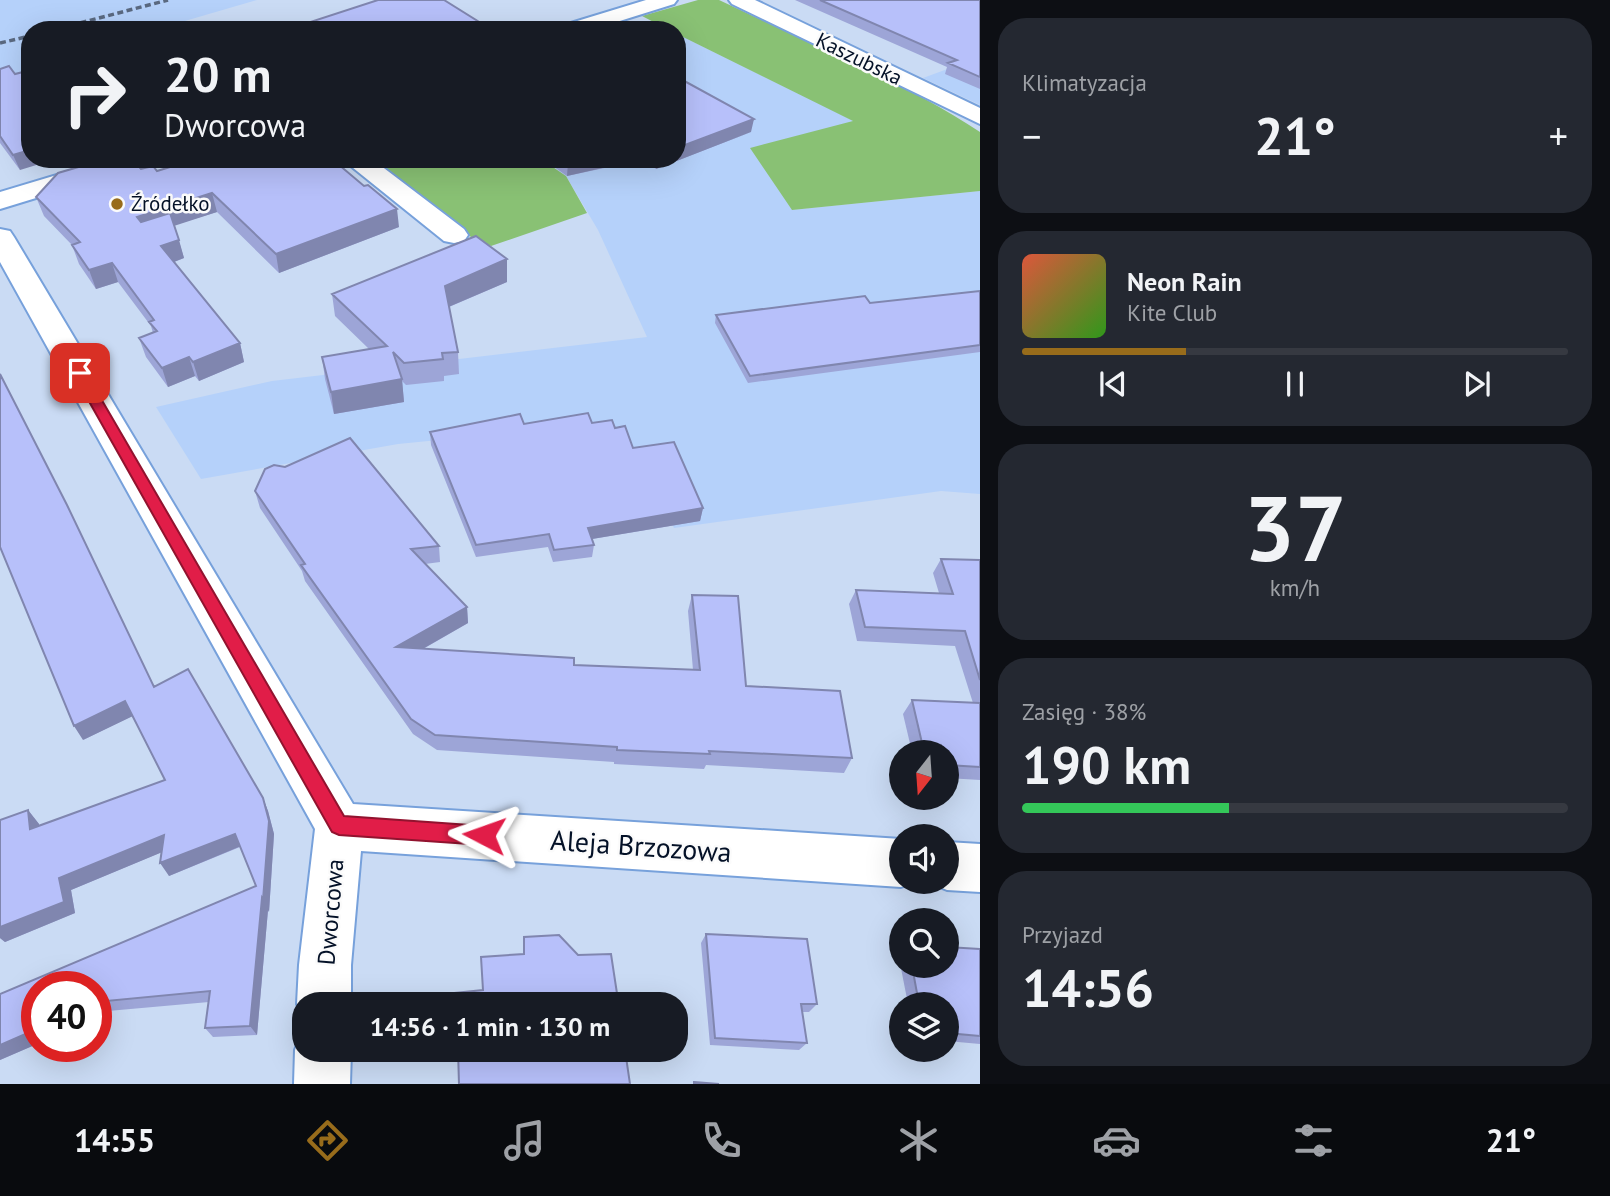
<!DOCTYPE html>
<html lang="pl">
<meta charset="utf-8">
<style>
body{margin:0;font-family:"PT Sans",sans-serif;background:#242831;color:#f1f3f6;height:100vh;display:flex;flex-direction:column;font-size:26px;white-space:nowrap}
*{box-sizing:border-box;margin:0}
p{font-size:23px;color:#9ea1a6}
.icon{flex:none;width:38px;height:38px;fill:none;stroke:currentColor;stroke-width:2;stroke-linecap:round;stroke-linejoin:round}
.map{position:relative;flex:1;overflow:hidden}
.panel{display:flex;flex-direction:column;gap:18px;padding:18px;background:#0d0f14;width:630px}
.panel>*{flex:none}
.top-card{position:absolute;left:21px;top:21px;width:665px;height:147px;border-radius:28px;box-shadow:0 7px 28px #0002;background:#171b24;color:#f1f3f6;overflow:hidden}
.needle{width:46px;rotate:197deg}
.tools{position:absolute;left:889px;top:740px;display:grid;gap:14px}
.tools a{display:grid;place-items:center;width:70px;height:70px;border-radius:50%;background:#171b24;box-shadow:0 7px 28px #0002;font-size:35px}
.speed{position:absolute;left:21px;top:971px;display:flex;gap:14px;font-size:35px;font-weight:700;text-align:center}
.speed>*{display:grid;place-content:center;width:91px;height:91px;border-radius:50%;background:#171b24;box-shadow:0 7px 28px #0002;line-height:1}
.speed .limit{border:10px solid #d22;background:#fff;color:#111}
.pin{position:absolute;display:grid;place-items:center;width:60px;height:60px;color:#fff;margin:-30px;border-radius:14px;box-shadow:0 4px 10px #0006}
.me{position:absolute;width:77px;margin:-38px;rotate:274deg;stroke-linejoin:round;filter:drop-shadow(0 0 5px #0008)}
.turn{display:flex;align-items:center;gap:24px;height:147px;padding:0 28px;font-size:32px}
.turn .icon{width:91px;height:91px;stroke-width:2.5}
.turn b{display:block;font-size:49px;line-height:60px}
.big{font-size:52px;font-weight:700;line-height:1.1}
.panel .card{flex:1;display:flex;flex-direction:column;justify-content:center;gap:10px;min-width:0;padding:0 24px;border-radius:28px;background:#242831}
.panel .dial{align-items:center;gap:0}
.dial b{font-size:91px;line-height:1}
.song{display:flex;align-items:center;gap:21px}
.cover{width:84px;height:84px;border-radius:10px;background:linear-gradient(135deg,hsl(10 70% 55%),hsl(110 70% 35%))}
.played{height:7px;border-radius:4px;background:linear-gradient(90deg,#986c1b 30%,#363941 30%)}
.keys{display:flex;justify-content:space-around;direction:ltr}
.heat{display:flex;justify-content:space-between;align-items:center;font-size:38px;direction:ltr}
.charge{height:10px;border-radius:5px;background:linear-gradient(90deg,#34c759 38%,#363941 0)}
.trip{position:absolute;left:292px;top:992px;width:396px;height:70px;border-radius:28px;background:#171b24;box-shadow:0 7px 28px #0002;font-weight:700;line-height:70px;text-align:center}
.menu{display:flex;height:112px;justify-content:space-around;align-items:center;background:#090b0e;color:#9ea1a6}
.menu .icon{width:49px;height:49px}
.menu .selected{color:#986c1b}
.menu b{font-size:32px;color:#f1f3f6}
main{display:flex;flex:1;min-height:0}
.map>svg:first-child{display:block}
.built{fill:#b5d1fa}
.green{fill:#89c174}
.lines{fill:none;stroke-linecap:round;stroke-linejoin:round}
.minor-casing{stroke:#77a1db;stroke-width:4}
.minor{fill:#fff;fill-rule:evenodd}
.rail{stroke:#5a6980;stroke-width:3.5;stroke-dasharray:6 3.5;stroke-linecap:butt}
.wall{fill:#9da5d7}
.shaded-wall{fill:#8086af}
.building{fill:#b7c0fa;stroke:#8086af;stroke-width:2}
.route{fill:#e11d48;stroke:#92132f;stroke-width:2}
.poi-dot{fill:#986c1b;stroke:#fbfbfb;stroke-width:2.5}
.labels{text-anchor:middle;stroke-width:5;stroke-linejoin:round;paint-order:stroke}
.far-street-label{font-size:21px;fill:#041127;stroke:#fbfbfb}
.far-poi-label{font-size:21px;fill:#041127;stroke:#fbfbfb;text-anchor:start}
.street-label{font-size:24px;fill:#041127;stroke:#fbfbfb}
.near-street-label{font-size:28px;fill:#041127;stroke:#fbfbfb}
</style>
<main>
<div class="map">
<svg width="980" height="1084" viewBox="0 0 980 1084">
<rect width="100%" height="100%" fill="#cadbf4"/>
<!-- built -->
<path class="built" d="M0 0H257L154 30H30V129L0 139Z
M677 34 854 121 792 210 980 191V494L941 491 674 528 642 453 469 437 398 444 201 479 156 407 272 381 647 337 598 230 566 176 541 159H677Z
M980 57V105L923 78Z"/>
<!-- green -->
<path class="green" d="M698 0H719C807 42 899 79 980 132V191L792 210 750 148 853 121 677 34V30H669L642 16Z
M366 159H541L566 176 587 213 491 246 467 235Z"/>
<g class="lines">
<defs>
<path id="minor" d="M646 0H677L674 4 591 30H558L561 26Z
M729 0H755L980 108V124L732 4Z
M110 159H151L147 164 0 209V192Z
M342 159H372L464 229 468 235 464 241 454 243 444 241Z
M0 229 10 231 14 237 353 804 901 839V882H914L901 887 361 851 351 965V1004H304V1022L297 1004 299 965 315 829 0 262Z
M947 842 980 844V892L947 890 930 883 947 882Z
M303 1030 304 1050H351L350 1084H294L295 1050Z"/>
</defs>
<!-- minor casing -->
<use href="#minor" class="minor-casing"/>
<!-- minor -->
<use href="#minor" class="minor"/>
<!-- rail -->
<path class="rail" d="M53 30 168 0
M0 43 30 36"/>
</g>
<!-- wall -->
<path class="wall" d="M795 0H980V89L945 74 947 67Z
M0 69 20 170 0 143Z
M751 132 656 169 642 160 567 176 543 159H677Z
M141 169 157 171 399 227 279 273 217 212 174 225 184 258 174 262 240 343 244 362 199 381 195 376 168 387 146 357 139 338 153 333 151 326 118 282 96 289 79 264 72 245 44 216 36 197Z
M507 282 449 307 458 352 459 374 444 376V381L406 385 402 381 404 402 334 414 325 379 322 357 369 349 335 316 332 294Z
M980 291V352L748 383 715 323 716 315 870 303Z
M592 423 615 428 633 448 703 508 700 521 592 539 594 545 592 557 553 562 548 547 476 557 431 445 430 432 524 424Z
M255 491 439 546 440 562 425 564 467 607 468 623 423 649 574 665 693 670 688 611 692 595 746 686 852 758 844 773 706 765 704 769 614 764V762L437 750 413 734 305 581 302 571 260 508Z
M941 559 980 560V780L947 778V752H912L903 714 912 700 973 703 955 646 857 641 849 604 856 590 939 593 933 573Z
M154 687 263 798 268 811 274 834 269 912 268 910 257 1035 213 1037 205 1028 209 1002 108 1011 96 1017V987H37V1044L0 1060V994L256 886 240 847 169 876 162 852 71 890 75 913 5 942 0 938V820L28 810 39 824V826L165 780 132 716 83 740Z
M706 934 817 1004 809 1012H802L807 1043 799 1050 710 1045 701 943Z
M901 949V966H947L980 949V1044L947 1041V1004H908L898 953Z"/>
<!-- shaded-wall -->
<path class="shaded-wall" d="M754 119 751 132 656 169 657 159H677V148Z
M30 150V159H56L20 170 13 155Z
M584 159H642L567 176 568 163Z
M212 193 217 212 143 236 137 217Z
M397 209 399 227 279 273 276 254Z
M179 240 184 258 166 265 161 246Z
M507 259V282L446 308 445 286Z
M112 263 118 282 96 289 89 270Z
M240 343 244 362 199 381 193 362Z
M189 357 195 376 168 387 162 368Z
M402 379 404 402 334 414 331 392Z
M703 508 700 521 586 540 588 528Z
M467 607 468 623 398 663 396 647Z
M125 701 133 716 83 740 74 726Z
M263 798 268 811 274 834 269 912 268 910 257 1035 250 1026Z
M28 810 39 824 42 842 30 829Z
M235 834 241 846 169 876 160 863Z
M164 835 172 848 71 890 75 913 5 942 0 938V927L59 878Z
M96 1002H97L108 1011 96 1017Z
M37 1029V1044L0 1060V1045Z"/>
<!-- building -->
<path class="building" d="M378 0H444L492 30H304L298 26Z
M820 0H980V77L948 63 957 60Z
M9 66 15 74 27 71 30 75V150L13 155 0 136V69Z
M677 77 754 119 677 148Z
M106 159H132L141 169 153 166 157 171 196 159H332L364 186 368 185 397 209 276 254 212 193 137 217 141 222 170 213 179 240 161 246 240 343 193 362 189 357 162 368 139 338 157 331 149 322 154 320 112 263 89 270 72 245 80 242 36 197 58 173Z
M563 159H584L568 163Z
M476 236 507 259 445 286 458 352 442 353 443 359 404 363 393 352 402 379 331 392 322 357 387 346 332 294Z
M980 291V345L750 376 716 315 865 296 870 303Z
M0 374 67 505 154 687 188 669 263 798 269 821 263 900 262 898 250 1026 205 1028 210 991 96 1002V987H37V1029L0 1045V994L256 886 235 834 160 863 164 835 59 878 64 902 0 927V820L28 810 30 829 165 780 125 701 74 726 0 547Z
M588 413 592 423 612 420 615 428 625 426 633 448 674 442 703 508 588 528 594 545 554 550 549 534 476 545 430 432 520 414 524 424Z
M350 438 439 546 411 549 467 607 396 647 574 658V665L700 670 692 595 738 596 746 686 840 691 852 758 709 751 710 754 617 750V747L435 735 411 719 301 565 305 564 255 491 265 469 274 465 285 467Z
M941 559 980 560V680L965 631 865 627 856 590 953 594Z
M912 700 980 703V767L947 765V752H943L941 745 922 743Z
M706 934 807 939 817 1004H801L807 1043 715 1038Z
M559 935 578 955 611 954 618 1000 625 999 626 1004H455V993L483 990 481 957 524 954V937Z
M947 947 980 949V1036L947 1033V1004H919L912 966H947Z
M458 1050H625L630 1084H459Z
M694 1082 719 1084H694Z"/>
<!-- route -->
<path class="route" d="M80 369 86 373 344 816 484 826 491 828 494 835 491 842 484 845 339 835 332 832 73 373Z"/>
<!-- markers -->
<circle class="poi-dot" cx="117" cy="204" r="7"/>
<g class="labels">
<!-- far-street labels -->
<g class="far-street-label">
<text transform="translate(859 59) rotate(26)" y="7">Kaszubska</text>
</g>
<!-- far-poi labels -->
<g class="far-poi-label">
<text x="131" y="211">Źródełko</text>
</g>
<!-- street labels -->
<g class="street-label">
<text transform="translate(331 912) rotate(-85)" y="8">Dworcowa</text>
</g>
<!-- near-street labels -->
<g class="near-street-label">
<text transform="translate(641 846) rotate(4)" y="10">Aleja Brzozowa</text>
</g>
</g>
</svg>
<div class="tools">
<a><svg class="needle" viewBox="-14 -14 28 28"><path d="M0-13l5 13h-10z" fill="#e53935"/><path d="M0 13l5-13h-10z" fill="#9ea1a6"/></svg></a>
<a><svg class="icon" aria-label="sound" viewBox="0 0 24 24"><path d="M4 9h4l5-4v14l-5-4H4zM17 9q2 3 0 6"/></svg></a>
<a><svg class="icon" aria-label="search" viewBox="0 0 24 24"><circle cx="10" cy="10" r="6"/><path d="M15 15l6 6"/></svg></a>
<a><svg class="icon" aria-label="layers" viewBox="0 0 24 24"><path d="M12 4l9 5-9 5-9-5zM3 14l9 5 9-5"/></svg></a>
</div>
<div class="speed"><div class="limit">40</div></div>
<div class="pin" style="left:80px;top:373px;background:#d93025"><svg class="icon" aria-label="arrive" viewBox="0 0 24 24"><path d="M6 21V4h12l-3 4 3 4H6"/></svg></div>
<svg class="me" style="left:484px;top:835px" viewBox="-20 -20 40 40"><path d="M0-17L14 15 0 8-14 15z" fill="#e11d48" stroke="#fff" stroke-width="4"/></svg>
<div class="trip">14:56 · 1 min · 130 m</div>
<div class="top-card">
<div class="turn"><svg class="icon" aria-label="right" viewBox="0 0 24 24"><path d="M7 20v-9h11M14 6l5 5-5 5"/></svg><div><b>20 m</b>Dworcowa</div></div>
</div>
</div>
<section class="panel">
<div class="card"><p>Klimatyzacja</p>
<div class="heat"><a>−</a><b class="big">21°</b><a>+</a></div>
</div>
<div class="card">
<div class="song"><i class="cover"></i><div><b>Neon Rain</b><p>Kite Club</p></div></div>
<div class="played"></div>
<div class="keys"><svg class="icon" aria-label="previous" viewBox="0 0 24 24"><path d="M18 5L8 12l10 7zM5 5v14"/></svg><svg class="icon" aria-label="pause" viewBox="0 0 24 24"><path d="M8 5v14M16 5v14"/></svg><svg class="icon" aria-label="next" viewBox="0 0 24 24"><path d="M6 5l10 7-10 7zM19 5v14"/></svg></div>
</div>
<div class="card dial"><b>37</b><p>km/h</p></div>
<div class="card"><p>Zasięg · 38%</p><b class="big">190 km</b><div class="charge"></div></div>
<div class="card"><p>Przyjazd</p><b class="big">14:56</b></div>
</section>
</main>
<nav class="menu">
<b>14:55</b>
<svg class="icon selected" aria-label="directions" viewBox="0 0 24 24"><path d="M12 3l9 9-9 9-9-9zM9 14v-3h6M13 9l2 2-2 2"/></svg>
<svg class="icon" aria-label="music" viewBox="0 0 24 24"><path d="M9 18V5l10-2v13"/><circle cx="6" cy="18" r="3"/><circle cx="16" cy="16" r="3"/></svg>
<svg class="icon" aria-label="phone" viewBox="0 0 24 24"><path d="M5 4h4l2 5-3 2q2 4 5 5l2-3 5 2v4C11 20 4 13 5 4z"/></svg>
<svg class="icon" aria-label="climate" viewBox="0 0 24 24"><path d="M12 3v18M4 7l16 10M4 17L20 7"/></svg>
<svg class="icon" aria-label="car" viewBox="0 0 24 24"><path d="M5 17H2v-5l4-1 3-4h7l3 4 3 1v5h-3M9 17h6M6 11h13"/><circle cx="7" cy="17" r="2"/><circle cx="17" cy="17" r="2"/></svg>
<svg class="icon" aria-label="filters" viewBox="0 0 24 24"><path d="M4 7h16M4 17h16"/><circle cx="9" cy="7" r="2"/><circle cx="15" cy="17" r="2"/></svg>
<b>21°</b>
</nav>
